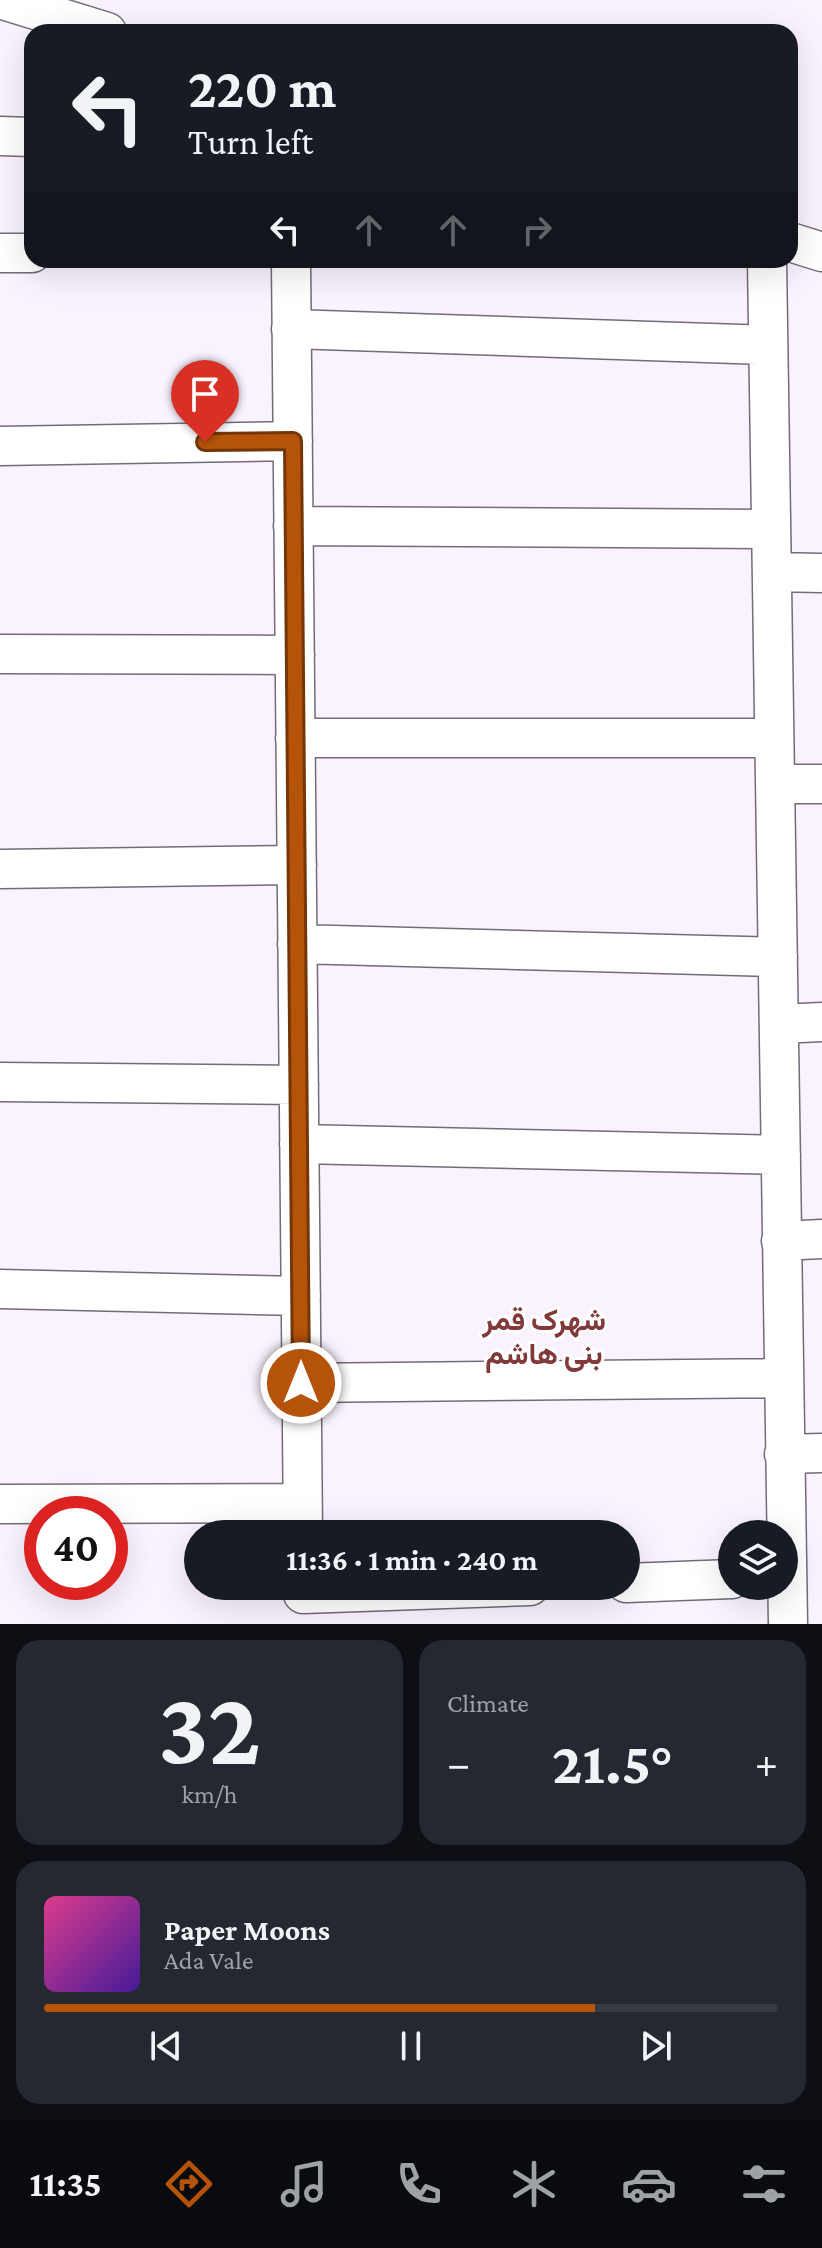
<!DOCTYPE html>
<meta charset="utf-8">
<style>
body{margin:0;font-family:"Crimson Pro",Vazirmatn,serif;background:#242831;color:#f1f3f6;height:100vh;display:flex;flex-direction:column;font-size:30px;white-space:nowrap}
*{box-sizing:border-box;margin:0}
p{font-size:26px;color:#9ea1a6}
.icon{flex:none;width:44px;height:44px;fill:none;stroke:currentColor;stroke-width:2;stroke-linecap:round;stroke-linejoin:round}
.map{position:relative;height:1624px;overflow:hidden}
.sheet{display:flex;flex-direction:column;gap:16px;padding:16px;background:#0d0f14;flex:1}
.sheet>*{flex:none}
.top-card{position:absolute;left:24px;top:24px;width:774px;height:244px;border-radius:24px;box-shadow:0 8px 32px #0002;background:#171b24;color:#f1f3f6;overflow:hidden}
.controls{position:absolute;left:718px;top:1520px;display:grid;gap:16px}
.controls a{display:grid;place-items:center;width:80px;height:80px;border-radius:50%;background:#171b24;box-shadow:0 8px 32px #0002;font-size:40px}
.speed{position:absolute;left:24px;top:1496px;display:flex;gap:16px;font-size:40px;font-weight:700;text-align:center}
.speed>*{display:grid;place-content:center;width:104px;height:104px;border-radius:50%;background:#171b24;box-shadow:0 8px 32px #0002;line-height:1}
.speed .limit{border:12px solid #d22;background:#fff;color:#111}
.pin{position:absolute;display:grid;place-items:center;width:68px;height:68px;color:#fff;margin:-82px -34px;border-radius:50% 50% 50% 0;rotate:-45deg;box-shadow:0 0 8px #0007}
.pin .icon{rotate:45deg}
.me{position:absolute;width:88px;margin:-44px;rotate:0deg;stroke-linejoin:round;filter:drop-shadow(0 0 6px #0008)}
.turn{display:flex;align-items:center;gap:28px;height:168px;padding:0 32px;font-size:36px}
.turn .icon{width:104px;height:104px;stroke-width:2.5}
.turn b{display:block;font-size:56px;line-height:68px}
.lanes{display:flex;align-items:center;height:76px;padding:0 32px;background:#0003;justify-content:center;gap:40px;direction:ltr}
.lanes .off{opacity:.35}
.big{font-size:60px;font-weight:700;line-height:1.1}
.sheet .card{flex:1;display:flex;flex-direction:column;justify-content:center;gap:12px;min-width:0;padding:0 28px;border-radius:24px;background:#242831}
.sheet .dial{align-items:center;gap:0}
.dial b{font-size:104px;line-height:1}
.song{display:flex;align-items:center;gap:24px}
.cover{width:96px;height:96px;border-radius:12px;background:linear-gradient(135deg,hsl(330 70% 55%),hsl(260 70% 35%))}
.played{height:8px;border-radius:4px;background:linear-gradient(90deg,#b45309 75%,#363941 75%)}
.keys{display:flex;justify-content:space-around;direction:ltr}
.heat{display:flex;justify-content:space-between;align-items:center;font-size:44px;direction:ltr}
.sheet .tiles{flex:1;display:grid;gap:16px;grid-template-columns:1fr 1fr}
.card:last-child{grid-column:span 2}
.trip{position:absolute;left:184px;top:1520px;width:456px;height:80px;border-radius:40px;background:#171b24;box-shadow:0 8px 32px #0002;font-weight:700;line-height:80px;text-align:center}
.tab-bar{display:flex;height:128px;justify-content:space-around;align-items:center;background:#090b0e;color:#9ea1a6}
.tab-bar .icon{width:56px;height:56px}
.tab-bar .current{color:#b45309}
.tab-bar b{font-size:36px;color:#f1f3f6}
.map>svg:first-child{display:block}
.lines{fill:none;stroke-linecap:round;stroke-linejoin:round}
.minor-casing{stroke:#736b77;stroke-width:41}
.minor{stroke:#fff;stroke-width:38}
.route-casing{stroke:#753606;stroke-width:20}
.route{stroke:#b45309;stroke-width:14}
.labels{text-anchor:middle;stroke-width:6;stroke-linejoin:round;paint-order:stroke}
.neighbourhood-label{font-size:30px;font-weight:bold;fill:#81393a;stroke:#fff}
</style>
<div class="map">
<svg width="822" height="1624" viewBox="0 0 822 1624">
<rect width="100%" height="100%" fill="#faf2fe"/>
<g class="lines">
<defs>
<path id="minor" d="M3 0 107 32
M0 136 32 137
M790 242 822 252
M0 253H32
M291 260 303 1534
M767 260 788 1624
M291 329 768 345
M0 446 293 441
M293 526 771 529
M772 572 822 573
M0 654 295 655
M295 738H774
M775 784H822
M0 869 297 865
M297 944 778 957
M779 1024 822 1022
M0 1082 299 1085
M299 1144 781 1155
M781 1241 822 1239
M0 1289 301 1296
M301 1383 784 1378
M784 1454 822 1453
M0 1504 302 1503
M626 1583 732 1579
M303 1594 530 1586"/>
</defs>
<!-- minor casing -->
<use href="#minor" class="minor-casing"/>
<!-- minor -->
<use href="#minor" class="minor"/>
</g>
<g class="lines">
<defs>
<path id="route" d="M205 442 293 441 301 1383"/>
</defs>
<!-- route casing -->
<use href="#route" class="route-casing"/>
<!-- route -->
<use href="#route" class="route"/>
</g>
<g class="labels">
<!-- neighbourhood labels -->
<g class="neighbourhood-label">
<text x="544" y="1330">شهرک قمر<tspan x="544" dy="34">بنی هاشم</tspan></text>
</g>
</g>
</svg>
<div class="controls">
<a><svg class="icon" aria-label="layers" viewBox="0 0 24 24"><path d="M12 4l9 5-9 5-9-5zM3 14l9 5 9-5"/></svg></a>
</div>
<div class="speed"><div class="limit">40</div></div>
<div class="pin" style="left:205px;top:442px;background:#d93025"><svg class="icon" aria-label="arrive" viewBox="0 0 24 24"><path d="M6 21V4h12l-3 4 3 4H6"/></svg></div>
<svg class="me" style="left:301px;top:1383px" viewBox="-20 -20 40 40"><circle r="17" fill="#b45309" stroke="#fff" stroke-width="3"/><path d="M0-11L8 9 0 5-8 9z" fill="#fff"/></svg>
<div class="trip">11:36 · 1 min · 240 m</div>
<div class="top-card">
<div class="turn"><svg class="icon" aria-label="left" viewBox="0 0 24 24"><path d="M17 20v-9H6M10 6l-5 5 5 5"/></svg><div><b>220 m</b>Turn left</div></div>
<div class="lanes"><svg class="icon" aria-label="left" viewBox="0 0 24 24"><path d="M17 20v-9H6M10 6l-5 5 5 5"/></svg><svg class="icon off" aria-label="ahead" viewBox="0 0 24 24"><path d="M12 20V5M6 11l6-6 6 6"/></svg><svg class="icon off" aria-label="ahead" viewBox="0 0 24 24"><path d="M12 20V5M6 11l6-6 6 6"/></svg><svg class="icon off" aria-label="right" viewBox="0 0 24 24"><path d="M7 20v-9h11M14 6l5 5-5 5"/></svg></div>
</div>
</div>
<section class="sheet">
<div class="tiles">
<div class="card dial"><b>32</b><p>km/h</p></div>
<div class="card"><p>Climate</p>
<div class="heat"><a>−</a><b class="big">21.5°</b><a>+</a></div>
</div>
<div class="card">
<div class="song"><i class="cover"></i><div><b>Paper Moons</b><p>Ada Vale</p></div></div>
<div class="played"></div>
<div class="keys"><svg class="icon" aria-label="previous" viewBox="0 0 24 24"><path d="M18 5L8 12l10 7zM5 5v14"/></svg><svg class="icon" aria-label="pause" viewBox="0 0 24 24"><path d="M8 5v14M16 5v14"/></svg><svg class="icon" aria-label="next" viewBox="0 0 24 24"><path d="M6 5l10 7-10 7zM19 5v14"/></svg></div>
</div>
</div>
</section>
<nav class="tab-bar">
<b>11:35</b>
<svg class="icon current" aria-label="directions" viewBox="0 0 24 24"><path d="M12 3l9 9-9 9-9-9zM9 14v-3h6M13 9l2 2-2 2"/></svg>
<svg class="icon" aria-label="music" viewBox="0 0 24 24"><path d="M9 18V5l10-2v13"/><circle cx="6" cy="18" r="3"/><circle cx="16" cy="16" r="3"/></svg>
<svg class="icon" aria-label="phone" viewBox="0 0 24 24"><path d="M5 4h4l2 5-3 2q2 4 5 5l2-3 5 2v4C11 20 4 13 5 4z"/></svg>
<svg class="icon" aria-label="climate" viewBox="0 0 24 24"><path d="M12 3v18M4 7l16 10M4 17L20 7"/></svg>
<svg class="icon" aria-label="car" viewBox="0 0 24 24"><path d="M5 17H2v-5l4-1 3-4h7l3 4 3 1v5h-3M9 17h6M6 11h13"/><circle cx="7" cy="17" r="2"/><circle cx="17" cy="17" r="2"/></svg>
<svg class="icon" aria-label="filters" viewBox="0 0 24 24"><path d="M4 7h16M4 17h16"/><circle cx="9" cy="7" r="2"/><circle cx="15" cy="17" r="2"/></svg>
</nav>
